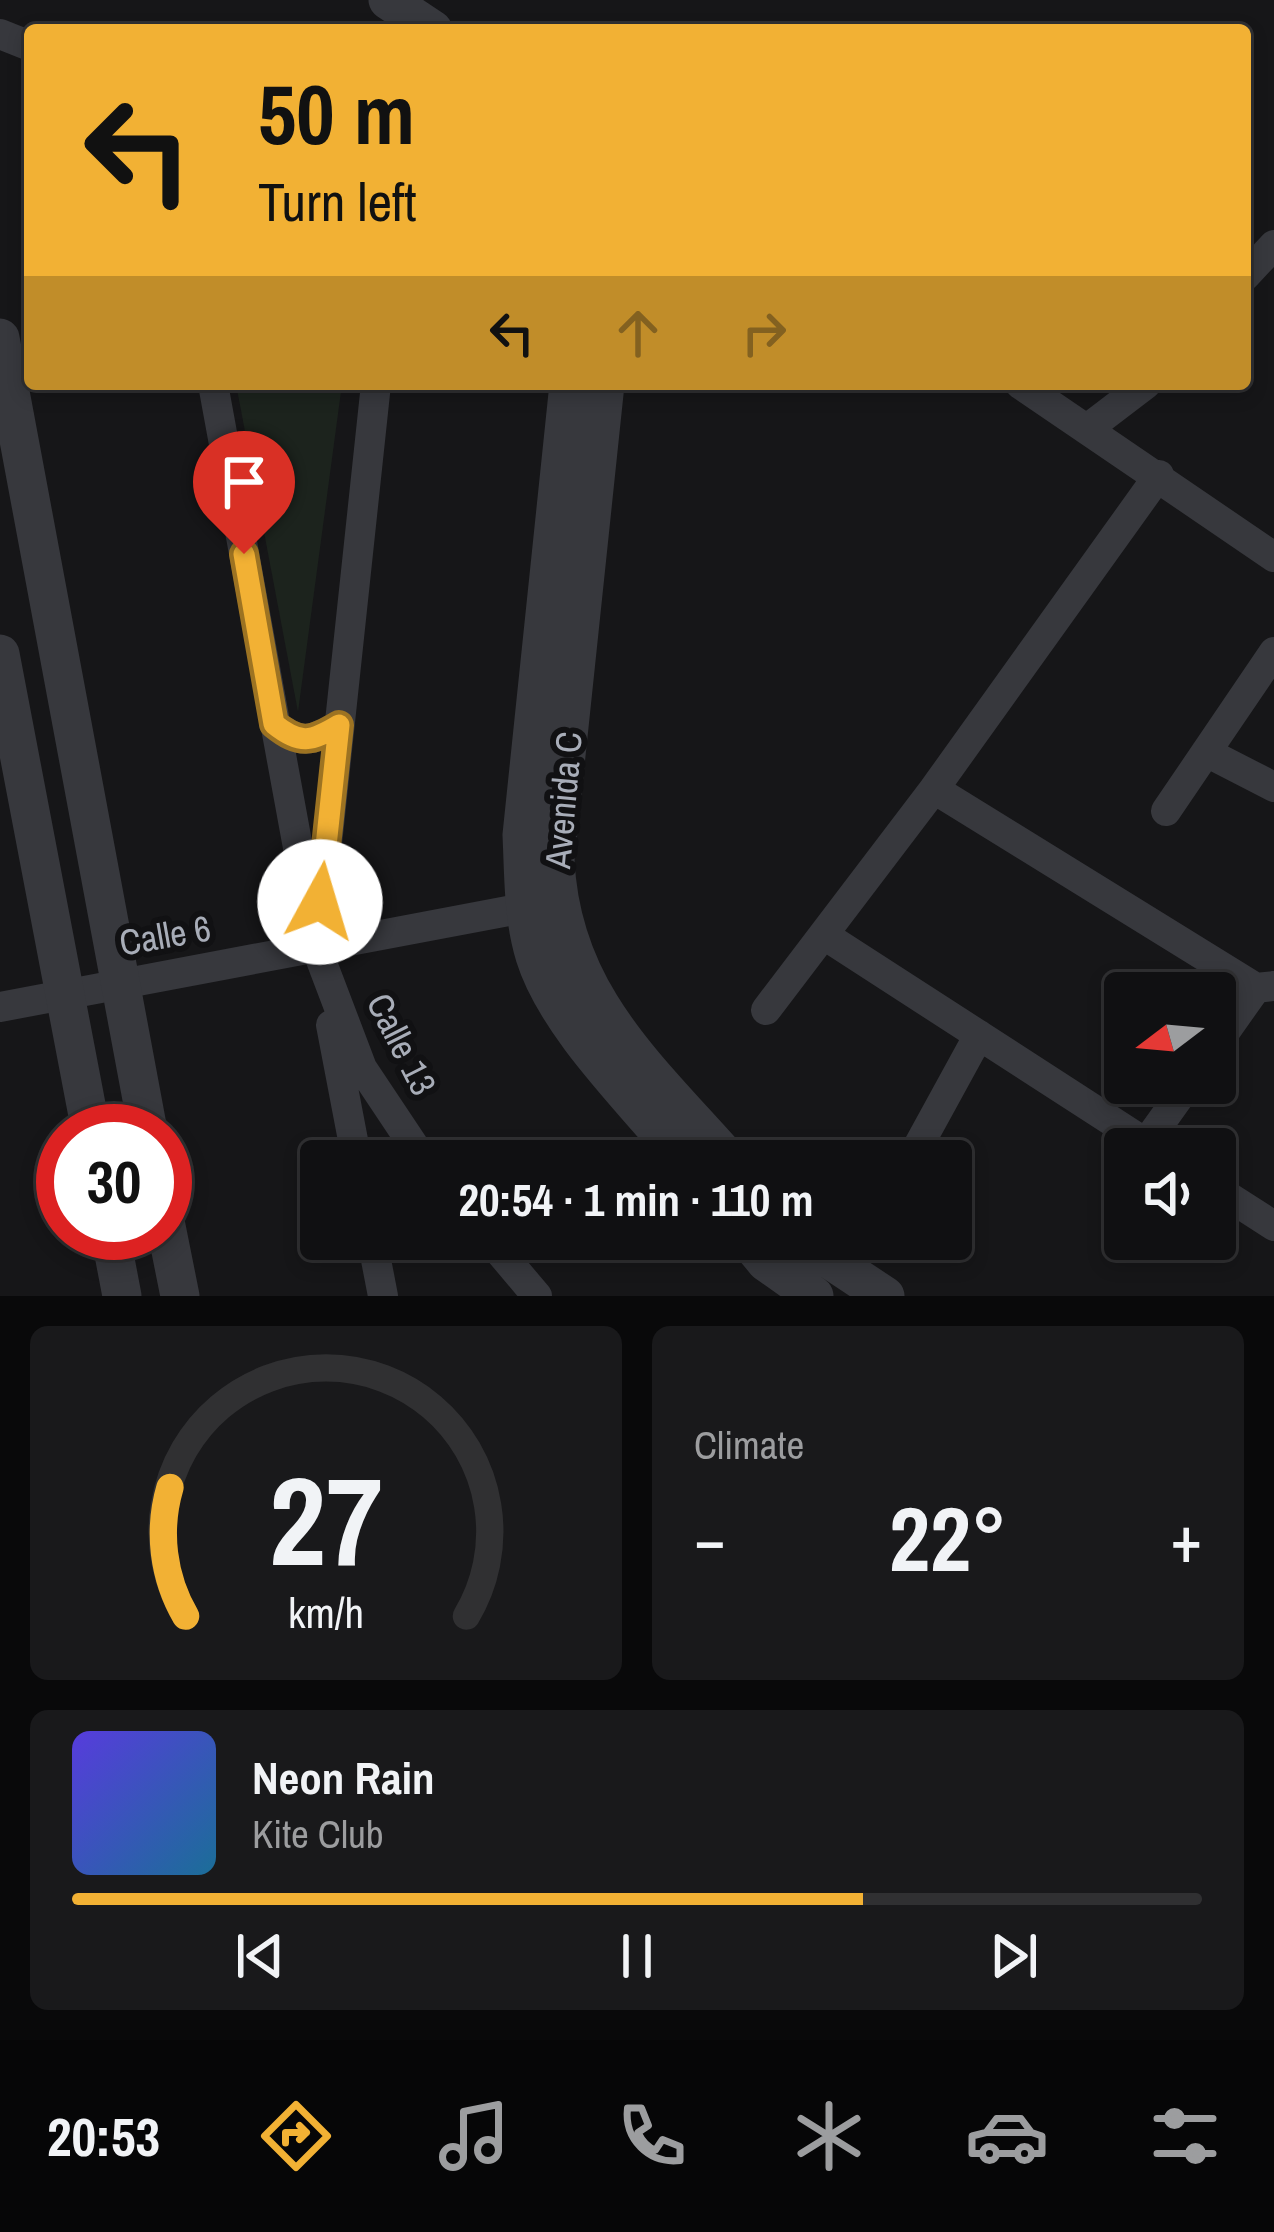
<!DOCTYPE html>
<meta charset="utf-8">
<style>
body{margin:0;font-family:"Archivo Narrow",sans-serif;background:#19191b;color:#f1f3f6;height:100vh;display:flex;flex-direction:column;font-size:45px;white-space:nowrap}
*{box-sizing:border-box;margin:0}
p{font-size:39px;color:#9c9d9f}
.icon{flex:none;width:66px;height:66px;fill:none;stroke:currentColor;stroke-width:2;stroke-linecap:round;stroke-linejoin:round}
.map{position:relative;height:1296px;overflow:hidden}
.side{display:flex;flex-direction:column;gap:30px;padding:30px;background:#09090a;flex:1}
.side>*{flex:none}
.banner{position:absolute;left:24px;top:24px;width:1227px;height:366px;border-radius:12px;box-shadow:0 6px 18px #0003,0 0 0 3px #303032;background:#f2b134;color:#111;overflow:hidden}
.needle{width:78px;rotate:254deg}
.buttons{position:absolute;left:1104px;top:972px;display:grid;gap:24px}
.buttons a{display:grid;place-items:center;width:132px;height:132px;border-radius:12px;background:#101012;box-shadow:0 6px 18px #0003,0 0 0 3px #303032;font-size:60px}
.speed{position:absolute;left:36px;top:1104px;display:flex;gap:24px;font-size:60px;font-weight:700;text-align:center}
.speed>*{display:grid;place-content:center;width:156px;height:156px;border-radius:50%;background:#101012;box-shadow:0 6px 18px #0003,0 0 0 3px #303032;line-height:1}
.speed .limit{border:18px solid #d22;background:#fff;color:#111}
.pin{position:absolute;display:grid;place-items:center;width:102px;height:102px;color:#fff;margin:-123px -51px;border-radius:50% 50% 50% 0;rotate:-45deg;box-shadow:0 0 12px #0007}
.pin .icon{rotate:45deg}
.me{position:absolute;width:132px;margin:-66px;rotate:6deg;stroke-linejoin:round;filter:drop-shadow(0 0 9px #0008)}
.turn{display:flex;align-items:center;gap:42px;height:252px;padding:0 36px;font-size:54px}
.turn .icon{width:156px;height:156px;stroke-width:2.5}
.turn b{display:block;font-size:84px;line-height:102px}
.lanes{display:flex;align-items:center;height:114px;padding:0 36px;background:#0003;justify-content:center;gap:60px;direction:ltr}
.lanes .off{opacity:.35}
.big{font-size:90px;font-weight:700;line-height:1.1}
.side .card{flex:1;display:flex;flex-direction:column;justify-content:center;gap:18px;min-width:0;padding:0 42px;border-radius:18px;background:#19191b}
.side .dial{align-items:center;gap:0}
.dial svg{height:312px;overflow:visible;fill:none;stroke:#303032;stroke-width:7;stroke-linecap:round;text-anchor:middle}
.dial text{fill:#f1f3f6;stroke:none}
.song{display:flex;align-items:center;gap:36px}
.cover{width:144px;height:144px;border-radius:18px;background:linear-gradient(135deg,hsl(250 70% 55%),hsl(200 70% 35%))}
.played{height:12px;border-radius:6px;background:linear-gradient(90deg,#f2b134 70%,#303032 70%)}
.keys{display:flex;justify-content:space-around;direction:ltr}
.heat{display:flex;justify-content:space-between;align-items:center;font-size:66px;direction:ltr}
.side .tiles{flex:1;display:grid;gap:30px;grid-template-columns:1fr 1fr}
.card:last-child{grid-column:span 2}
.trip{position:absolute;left:300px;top:1140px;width:672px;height:120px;border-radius:12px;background:#101012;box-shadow:0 6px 18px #0003,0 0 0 3px #303032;font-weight:700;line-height:120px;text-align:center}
.tab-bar{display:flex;height:192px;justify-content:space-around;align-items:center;background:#060607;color:#9c9d9f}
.tab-bar .icon{width:84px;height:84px}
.tab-bar .current{color:#f2b134}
.tab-bar b{font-size:54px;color:#f1f3f6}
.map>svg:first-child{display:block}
.green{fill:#1c231d}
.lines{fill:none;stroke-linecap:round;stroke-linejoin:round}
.minor{stroke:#37383d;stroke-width:30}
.tertiary{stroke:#37383d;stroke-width:39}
.route-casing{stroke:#9d7322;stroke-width:30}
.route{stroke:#f2b134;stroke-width:21}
.labels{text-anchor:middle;stroke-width:12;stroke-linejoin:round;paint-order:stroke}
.street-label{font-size:36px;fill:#a8adb8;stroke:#111113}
</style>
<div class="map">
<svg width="1274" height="1296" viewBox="0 0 1274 1296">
<rect width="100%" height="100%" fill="#161618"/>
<!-- green -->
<path class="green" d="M236 384H342L298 712Z"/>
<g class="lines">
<!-- minor -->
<path class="minor" d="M0 34 30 46
M1245 276 1274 245
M213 384 310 913
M376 384 316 947 362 1068 424 1161
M1020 384 1274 557
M1087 429 1146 384
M274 724C300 745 311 742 339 725
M1206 752 1274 787
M934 789 1256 988 1274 986
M1166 811 1274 652
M824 935 1155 1149
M0 1007 545 904
M766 1010 934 789 1159 475
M331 1025 357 1161
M1215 1046 1256 988
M1146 1143 1189 1083
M910 1161 979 1035
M1215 1188 1274 1226
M372 1239 383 1296
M489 1239 537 1296
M847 1275 867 1239"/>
<!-- tertiary -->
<path class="tertiary" d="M388 0 433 30
M0 338 148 1131
M569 384 522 835C524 876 523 917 535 956 557 1027 637 1103 684 1161
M605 384 555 860C561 994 646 1066 730 1161
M0 654 91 1131
M165 1221 180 1296
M110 1233 122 1296
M747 1239 766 1262 814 1296
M799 1239 885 1296"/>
</g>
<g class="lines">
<defs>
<path id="route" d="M244 554 274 724C300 745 311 742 339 725L320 902"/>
</defs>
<!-- route casing -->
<use href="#route" class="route-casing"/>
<!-- route -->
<use href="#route" class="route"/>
</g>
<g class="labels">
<!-- street labels -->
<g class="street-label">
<text transform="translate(563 800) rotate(-85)" y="13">Avenida C</text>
<text transform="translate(165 935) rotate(-10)" y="13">Calle 6</text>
<text transform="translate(402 1044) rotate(63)" y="13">Calle 13</text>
</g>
</g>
</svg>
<div class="buttons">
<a><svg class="needle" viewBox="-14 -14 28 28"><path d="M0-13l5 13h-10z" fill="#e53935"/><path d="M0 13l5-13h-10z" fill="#9c9d9f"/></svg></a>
<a><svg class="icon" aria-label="sound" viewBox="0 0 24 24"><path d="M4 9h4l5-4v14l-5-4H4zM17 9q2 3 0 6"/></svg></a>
</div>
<div class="speed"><div class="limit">30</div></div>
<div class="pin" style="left:244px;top:554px;background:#d93025"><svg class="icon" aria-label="arrive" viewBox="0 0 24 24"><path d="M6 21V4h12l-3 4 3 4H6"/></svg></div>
<svg class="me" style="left:320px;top:902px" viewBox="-20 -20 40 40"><circle r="19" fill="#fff"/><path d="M0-13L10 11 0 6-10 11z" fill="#f2b134"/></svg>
<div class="trip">20:54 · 1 min · 110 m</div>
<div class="banner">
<div class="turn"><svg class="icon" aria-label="left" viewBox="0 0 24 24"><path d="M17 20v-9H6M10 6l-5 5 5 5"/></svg><div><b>50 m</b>Turn left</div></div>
<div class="lanes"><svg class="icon" aria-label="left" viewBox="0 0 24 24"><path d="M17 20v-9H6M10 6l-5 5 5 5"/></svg><svg class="icon off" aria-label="ahead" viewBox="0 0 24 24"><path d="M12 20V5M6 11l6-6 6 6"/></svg><svg class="icon off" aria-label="right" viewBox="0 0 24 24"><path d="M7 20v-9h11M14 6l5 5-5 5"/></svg></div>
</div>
</div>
<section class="side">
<div class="tiles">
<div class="card dial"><svg viewBox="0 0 100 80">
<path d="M14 69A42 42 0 1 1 86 69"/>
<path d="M14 69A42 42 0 0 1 10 36" stroke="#f2b134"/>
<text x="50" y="56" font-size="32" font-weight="700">27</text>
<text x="50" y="72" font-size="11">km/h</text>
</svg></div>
<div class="card"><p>Climate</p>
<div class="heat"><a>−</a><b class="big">22°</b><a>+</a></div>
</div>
<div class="card">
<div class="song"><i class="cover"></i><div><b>Neon Rain</b><p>Kite Club</p></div></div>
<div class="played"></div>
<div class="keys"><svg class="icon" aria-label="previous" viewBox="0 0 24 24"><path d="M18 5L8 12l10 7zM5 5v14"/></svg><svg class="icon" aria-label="pause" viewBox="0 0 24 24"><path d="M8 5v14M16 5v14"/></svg><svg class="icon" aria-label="next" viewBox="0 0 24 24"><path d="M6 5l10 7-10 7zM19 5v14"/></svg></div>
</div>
</div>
</section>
<nav class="tab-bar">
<b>20:53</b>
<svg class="icon current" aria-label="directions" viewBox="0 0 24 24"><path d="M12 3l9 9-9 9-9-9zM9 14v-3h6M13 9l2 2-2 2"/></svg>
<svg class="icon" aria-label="music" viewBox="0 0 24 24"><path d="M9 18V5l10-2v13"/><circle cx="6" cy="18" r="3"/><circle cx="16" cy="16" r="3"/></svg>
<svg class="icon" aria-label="phone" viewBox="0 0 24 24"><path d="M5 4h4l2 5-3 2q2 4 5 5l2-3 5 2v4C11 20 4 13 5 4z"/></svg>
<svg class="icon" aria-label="climate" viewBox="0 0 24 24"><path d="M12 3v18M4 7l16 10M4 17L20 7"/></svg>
<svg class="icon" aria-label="car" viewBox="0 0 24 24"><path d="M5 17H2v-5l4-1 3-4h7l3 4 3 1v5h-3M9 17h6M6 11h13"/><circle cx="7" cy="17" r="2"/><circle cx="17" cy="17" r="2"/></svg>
<svg class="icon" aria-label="filters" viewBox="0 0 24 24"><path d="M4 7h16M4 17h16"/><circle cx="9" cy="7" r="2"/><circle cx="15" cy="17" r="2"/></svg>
</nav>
